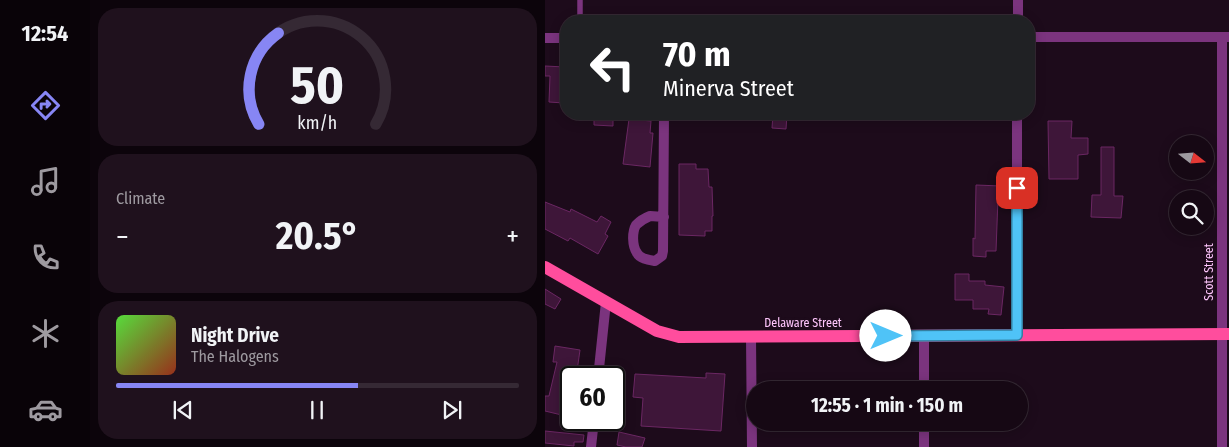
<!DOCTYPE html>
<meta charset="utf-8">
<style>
body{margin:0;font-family:"Fira Sans Condensed",sans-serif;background:#1f111d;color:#f1f3f6;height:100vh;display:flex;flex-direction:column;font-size:19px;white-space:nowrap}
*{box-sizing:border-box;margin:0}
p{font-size:16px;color:#9e9aa0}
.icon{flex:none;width:28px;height:28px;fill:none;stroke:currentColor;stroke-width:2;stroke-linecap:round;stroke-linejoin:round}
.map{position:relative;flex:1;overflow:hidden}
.details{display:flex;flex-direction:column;gap:8px;padding:8px;background:#0c040b;width:455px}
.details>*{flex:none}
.top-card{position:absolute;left:15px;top:15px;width:475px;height:105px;border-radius:20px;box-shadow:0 2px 12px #0003,0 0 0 1px #352934;background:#202124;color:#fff;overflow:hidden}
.needle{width:32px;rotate:107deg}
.tools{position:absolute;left:624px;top:135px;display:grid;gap:10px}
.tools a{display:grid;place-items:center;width:45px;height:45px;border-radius:50%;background:#160814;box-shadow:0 2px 12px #0003,0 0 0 1px #352934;font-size:25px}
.speed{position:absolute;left:15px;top:366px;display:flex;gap:10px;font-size:25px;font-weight:700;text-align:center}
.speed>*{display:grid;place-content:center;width:65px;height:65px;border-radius:50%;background:#160814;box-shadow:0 2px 12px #0003,0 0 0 1px #352934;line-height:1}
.speed .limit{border:2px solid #111;border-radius:8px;background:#fff;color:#111}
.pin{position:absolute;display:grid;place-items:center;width:42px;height:42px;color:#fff;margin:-21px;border-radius:10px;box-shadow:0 2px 8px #0006}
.me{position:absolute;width:55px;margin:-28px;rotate:90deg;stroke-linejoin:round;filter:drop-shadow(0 0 4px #0008)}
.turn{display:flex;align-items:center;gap:18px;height:105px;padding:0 20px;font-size:22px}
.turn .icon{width:65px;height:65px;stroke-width:2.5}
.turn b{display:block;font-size:35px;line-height:42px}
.big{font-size:38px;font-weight:700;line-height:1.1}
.details .card{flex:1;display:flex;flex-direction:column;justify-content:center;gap:8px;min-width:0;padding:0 18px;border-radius:20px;background:#1f111d}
.details .dial{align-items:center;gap:0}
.dial svg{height:130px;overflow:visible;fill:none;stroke:#352934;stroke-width:7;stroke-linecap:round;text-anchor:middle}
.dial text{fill:#f1f3f6;stroke:none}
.song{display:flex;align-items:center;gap:15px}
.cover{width:60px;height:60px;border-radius:8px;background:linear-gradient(135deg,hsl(110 70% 55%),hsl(10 70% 35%))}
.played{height:5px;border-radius:2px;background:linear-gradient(90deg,#8786f4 60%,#352934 60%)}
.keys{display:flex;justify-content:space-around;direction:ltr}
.heat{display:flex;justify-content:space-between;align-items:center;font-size:28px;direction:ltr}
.trip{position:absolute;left:201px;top:381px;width:282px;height:50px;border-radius:25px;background:#160814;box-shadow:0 2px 12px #0003,0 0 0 1px #352934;font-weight:700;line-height:50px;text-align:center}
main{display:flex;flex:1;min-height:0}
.tab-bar{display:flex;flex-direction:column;width:90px;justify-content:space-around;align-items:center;background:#090308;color:#9e9aa0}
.tab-bar .icon{width:35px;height:35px}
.tab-bar .active{color:#8786f4}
.tab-bar b{font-size:22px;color:#f1f3f6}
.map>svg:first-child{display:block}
.building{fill:#3e1639;stroke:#6b2763}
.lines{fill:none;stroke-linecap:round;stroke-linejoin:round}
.service{stroke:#7b347e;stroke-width:5.5}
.minor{stroke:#7b347e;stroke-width:10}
.primary{stroke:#ff4d9d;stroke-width:12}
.route-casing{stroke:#337fa1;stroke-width:12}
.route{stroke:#4fc3f7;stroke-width:9}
.labels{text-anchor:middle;stroke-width:5;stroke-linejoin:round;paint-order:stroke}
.street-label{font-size:12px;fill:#ffc6fd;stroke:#1d0b1b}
</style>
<main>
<nav class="tab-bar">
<b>12:54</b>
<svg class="icon active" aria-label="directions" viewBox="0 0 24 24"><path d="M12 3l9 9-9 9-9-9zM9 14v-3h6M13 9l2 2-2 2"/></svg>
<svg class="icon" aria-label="music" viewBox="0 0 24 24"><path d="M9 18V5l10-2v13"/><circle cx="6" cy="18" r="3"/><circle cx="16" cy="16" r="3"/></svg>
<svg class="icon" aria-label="phone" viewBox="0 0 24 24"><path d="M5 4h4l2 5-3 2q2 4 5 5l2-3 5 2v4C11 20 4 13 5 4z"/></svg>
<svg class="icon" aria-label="climate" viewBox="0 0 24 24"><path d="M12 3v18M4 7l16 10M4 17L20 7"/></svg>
<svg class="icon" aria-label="car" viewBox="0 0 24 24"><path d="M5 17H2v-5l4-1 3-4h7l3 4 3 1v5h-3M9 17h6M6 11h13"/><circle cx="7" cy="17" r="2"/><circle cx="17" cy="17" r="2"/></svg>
</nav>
<section class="details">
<div class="card dial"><svg viewBox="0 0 100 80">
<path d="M14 69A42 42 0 1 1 86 69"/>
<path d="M14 69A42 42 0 0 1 26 13" stroke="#8786f4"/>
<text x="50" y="56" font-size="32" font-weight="700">50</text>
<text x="50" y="72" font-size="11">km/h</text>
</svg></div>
<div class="card"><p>Climate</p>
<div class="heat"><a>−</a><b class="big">20.5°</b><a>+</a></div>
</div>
<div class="card">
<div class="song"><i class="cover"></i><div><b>Night Drive</b><p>The Halogens</p></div></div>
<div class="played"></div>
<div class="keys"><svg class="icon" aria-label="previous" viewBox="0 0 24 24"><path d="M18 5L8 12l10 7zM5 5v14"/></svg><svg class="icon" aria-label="pause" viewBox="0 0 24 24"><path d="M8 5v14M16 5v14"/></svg><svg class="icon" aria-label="next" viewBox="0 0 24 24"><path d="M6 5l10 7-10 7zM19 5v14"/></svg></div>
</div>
</section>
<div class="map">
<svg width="684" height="447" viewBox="0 0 684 447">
<rect width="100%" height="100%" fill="#1d0b1b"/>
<!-- building -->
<path class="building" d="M0 66 20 67 19 103 4 102 5 76H0Z
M49 114H68V126L49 125Z
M228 114 242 115 241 129 227 128Z
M84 119 106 121 105 133H108L105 167 78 164Z
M503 121H527L526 138H543V154L533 155V179H504Z
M556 147H569V196H578L576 218 546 217 547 195H556Z
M134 164H151V169H163L164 187H167L168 216H167V231H160V236L134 235Z
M431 185 456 186V198H453L451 251H441V257L428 256V238L430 239Z
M0 202 25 212 26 209 52 222 56 216 66 222 60 234 63 236 53 254 25 238 23 241 0 229Z
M410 274H424V281H440V285L459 287 456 315 443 314 444 309H428V300H410Z
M0 289 16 299 10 309 0 304Z
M10 346 35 350 31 378H26L25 417 0 411V396H4L12 362H8Z
M161 373 180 374 176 431 96 426 98 398 88 397 90 374 161 378Z
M0 431 39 435 38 442H29V446L0 443Z
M74 432 100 438 97 447H81L72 445Z"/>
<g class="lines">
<!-- service -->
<path class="service" d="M35 0V21"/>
<!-- minor -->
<path class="minor" d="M473 21V0
M484 37H683
M0 38H21
M119 217 105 216C100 218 95 221 91 225 87 232 87 246 92 253 95 259 104 260 110 261L117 256 118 251 119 114
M472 335V114
M206 337 207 447
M53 378 61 302
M379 390V336
M379 422V447
M46 447 49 420
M677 447V37"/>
<!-- primary -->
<path class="primary" d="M0 267 112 331 134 337 684 334"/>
</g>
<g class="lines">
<defs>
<path id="route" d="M341 336 472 335V188"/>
</defs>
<!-- route casing -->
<use href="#route" class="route-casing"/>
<!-- route -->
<use href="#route" class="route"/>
</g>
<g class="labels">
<!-- street labels -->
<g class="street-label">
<text transform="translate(664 272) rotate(-90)" y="4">Scott Street</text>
<text x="258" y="327">Delaware Street</text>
</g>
</g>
</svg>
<div class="tools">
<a><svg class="needle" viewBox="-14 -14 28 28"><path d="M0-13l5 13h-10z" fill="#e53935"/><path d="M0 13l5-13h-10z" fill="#9e9aa0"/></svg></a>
<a><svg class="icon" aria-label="search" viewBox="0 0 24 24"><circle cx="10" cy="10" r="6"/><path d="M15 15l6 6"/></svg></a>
</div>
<div class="speed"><div class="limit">60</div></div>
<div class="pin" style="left:472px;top:188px;background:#d93025"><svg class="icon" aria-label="arrive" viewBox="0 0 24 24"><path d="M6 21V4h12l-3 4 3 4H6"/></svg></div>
<svg class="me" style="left:341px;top:336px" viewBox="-20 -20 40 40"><circle r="19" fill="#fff"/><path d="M0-13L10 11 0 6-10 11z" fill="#4fc3f7"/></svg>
<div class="trip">12:55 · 1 min · 150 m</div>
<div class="top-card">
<div class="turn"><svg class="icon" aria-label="left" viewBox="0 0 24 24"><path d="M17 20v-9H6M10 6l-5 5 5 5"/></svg><div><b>70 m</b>Minerva Street</div></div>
</div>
</div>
</main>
